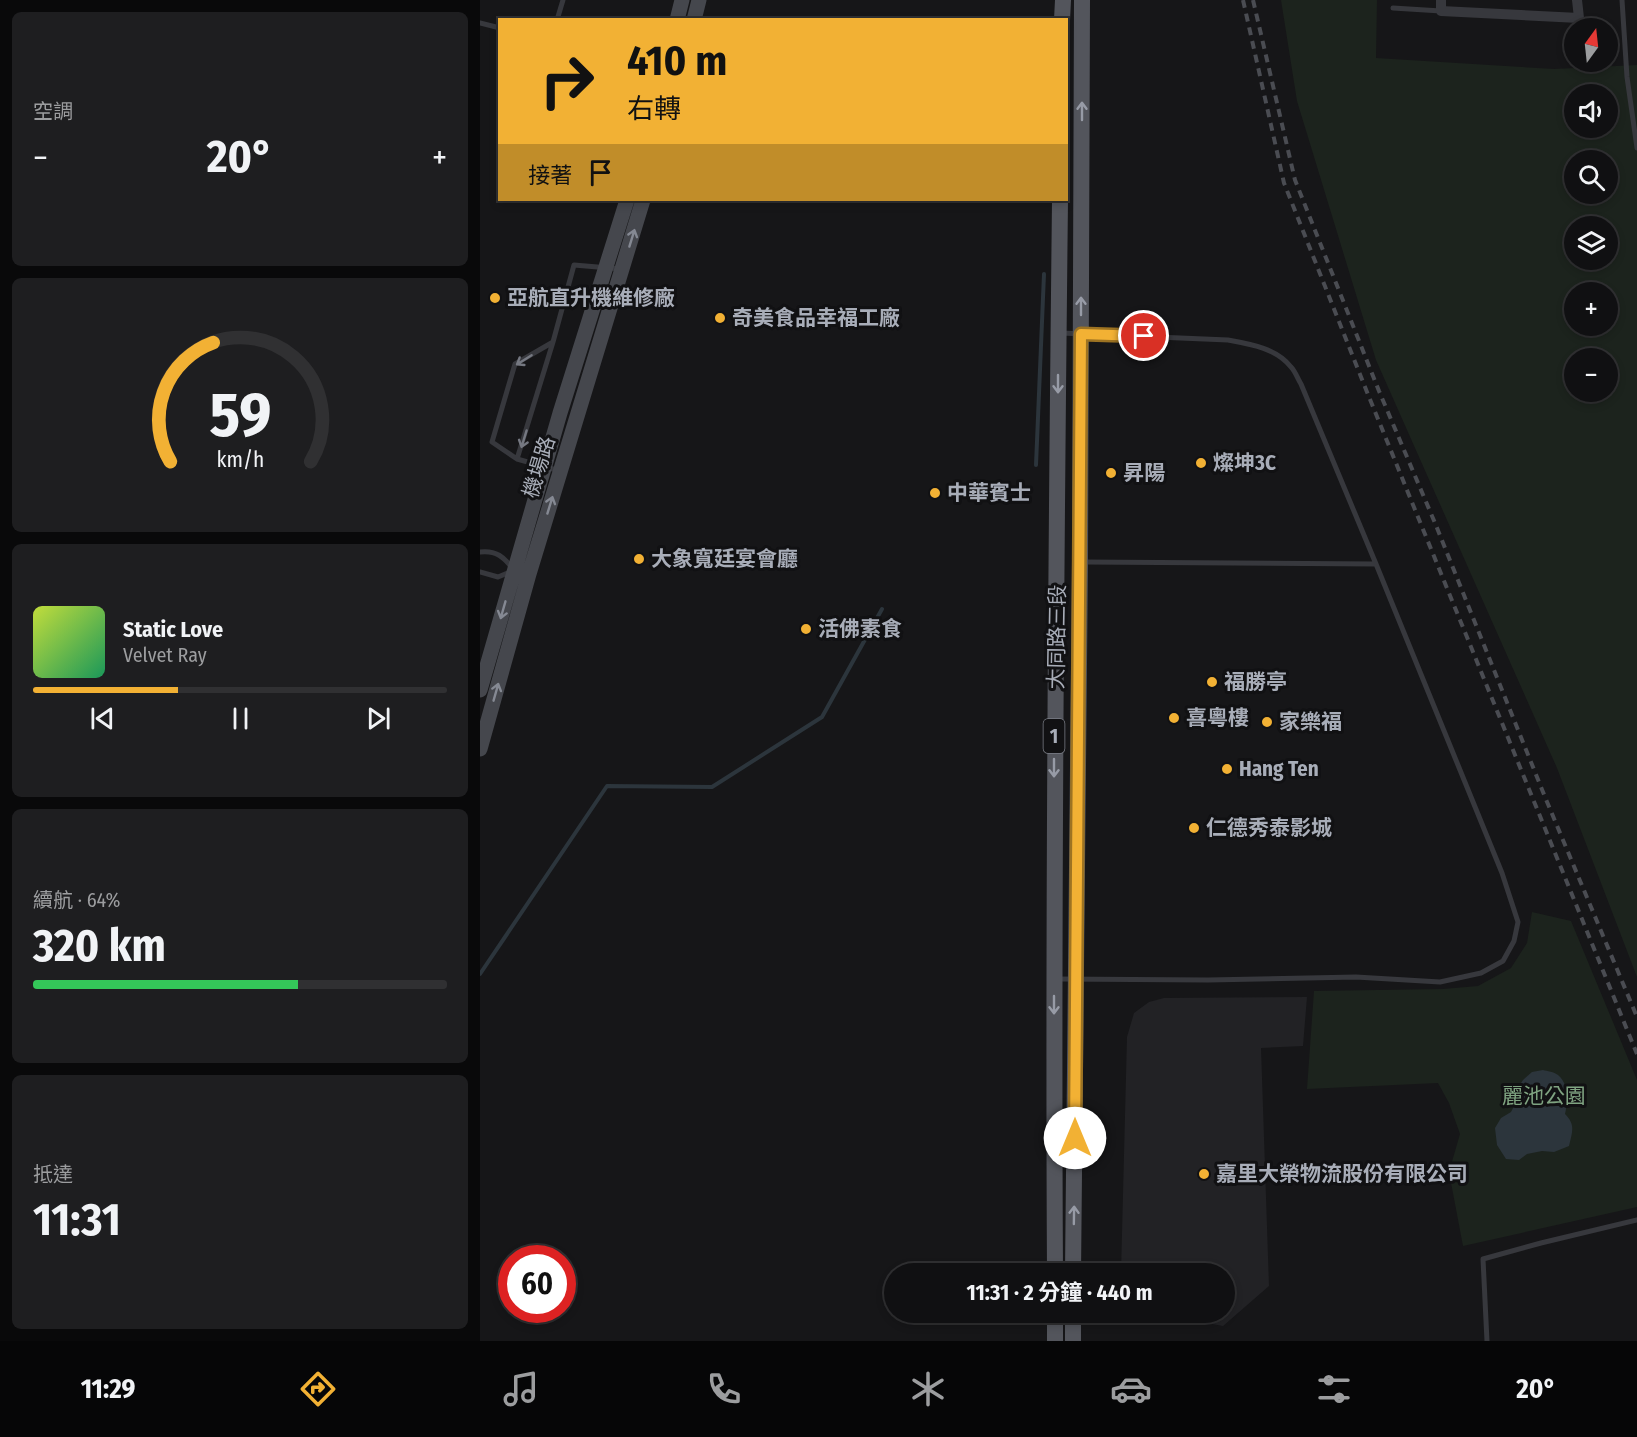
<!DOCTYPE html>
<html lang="zh-TW">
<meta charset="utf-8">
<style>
body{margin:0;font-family:"Fira Sans Condensed","Noto Sans TC",sans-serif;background:#1e1e20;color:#f1f3f6;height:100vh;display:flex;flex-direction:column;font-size:22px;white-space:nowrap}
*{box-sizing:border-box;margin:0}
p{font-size:20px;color:#9c9d9f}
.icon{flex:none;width:33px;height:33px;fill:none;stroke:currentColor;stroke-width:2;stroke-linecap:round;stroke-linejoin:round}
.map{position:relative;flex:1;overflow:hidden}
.side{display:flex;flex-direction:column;gap:12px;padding:12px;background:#09090a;width:480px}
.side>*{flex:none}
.hud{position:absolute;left:18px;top:18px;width:570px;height:183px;border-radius:0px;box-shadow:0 3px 9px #0003,0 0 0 2px #303032;background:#f2b134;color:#111;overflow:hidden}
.needle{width:39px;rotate:15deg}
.tools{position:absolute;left:1084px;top:18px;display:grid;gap:12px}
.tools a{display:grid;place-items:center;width:54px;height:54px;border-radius:50%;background:#101012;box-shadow:0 3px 9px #0003,0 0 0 2px #303032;font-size:30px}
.speed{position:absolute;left:18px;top:1245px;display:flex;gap:12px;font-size:30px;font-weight:700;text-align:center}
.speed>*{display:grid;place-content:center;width:78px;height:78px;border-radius:50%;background:#101012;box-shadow:0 3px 9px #0003,0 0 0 2px #303032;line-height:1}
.speed .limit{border:9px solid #d22;background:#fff;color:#111}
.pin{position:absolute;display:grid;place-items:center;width:51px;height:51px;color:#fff;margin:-26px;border:3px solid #fff;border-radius:50%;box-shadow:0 2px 6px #0007}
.me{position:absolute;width:66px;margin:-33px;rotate:0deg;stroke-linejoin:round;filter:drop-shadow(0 0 4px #0008)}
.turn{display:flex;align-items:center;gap:21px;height:126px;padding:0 30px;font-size:27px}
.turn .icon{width:78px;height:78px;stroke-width:2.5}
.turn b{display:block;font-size:42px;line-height:51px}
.then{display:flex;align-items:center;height:57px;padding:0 30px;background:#0003;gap:12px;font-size:22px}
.big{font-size:45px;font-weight:700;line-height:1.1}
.side .tile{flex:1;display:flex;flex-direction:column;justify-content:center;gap:9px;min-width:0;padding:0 21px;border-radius:9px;background:#1e1e20}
.side .dial{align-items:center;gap:0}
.dial svg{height:156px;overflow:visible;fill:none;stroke:#303032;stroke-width:7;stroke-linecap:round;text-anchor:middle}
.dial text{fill:#f1f3f6;stroke:none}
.song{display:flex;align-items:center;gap:18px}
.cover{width:72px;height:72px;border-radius:9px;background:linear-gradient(135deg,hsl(70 70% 55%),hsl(150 70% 35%))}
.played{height:6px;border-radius:3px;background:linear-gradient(90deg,#f2b134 35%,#303032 35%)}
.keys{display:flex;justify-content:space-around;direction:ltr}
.heat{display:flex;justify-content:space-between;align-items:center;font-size:33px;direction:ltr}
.charge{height:9px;border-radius:4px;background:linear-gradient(90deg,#34c759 64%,#303032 0)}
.trip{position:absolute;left:404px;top:1263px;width:351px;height:60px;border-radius:30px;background:#101012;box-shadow:0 3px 9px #0003,0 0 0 2px #303032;font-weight:700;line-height:60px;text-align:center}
.menu{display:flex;height:96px;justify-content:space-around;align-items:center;background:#060607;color:#9c9d9f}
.menu .icon{width:42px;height:42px}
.menu .current{color:#f2b134}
.menu b{font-size:27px;color:#f1f3f6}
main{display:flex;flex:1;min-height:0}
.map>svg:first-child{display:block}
.built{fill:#222225}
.green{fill:#1c231d;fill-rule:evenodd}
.water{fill:#2c353c}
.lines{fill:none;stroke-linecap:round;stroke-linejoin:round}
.stream{stroke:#2c353c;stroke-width:4}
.lane{stroke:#37383d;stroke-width:5}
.street{stroke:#37383d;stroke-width:10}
.secondary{stroke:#45474d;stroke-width:15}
.primary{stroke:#53555c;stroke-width:16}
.rail{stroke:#4a4c52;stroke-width:4;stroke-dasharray:8 6;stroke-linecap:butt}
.oneway{stroke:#979ba6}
.oneway2{stroke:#858993}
.oneway3{stroke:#757881}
.route-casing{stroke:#9d7322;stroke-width:15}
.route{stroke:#f2b134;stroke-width:10}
.poi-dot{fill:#f2b134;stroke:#111113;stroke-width:2}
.labels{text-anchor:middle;stroke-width:6;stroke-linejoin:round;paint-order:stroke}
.shield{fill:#111113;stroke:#7b7e86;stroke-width:1.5}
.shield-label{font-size:20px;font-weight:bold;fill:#a8adb8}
.poi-label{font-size:21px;font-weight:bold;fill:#a8adb8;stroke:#111113;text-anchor:start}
.street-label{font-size:21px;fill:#a8adb8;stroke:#111113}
.park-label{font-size:21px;fill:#7fa381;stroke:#111113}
</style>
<main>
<section class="side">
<div class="tile"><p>空調</p>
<div class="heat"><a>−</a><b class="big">20°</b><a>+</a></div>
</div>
<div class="tile dial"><svg viewBox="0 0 100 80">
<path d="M14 69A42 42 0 1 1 86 69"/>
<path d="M14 69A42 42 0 0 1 36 8" stroke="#f2b134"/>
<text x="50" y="56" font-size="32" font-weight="700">59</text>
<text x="50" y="72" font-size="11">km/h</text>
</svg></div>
<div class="tile">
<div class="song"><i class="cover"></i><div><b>Static Love</b><p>Velvet Ray</p></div></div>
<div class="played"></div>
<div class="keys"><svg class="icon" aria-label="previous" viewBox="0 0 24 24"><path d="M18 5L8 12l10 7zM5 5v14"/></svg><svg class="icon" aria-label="pause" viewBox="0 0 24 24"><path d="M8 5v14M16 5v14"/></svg><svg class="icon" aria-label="next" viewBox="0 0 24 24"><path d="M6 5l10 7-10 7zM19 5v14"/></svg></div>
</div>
<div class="tile"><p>續航 · 64%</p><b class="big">320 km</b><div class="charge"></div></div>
<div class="tile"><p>抵達</p><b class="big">11:31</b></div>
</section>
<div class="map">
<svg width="1157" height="1341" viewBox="0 0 1157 1341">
<rect width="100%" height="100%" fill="#161618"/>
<!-- built -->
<path class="built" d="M827 997 823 1046 781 1048 789 1286 743 1326 671 1313 744 1312V1274L641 1273 647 1037 654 1013 669 1002 684 998Z"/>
<!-- green -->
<path class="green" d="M801 0H897L896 58 1074 69 1157 65V977L1077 768 896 360 817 101ZM1095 94H1128V128H1095ZM1095 160H1128V194H1095ZM1095 226H1128V260H1095ZM1095 292H1128V326H1095ZM1095 358H1128V392H1095Z
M1052 912 1091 921 1157 1080V1207L983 1246 969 1172 980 1134 969 1103 958 1083 827 1089 834 991 963 989 998 986 1031 968 1047 943Z"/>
<!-- water -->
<path class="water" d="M1063 1070C1067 1071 1074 1072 1078 1075 1089 1084 1088 1101 1085 1114 1096 1125 1092 1132 1089 1146L1074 1152 1062 1151 1047 1154 1039 1160 1026 1159 1017 1145 1015 1128 1021 1118 1031 1112 1036 1102 1037 1089 1043 1080 1052 1072Z"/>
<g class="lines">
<!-- stream -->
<path class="stream" d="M556 465 564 274
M0 974 127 786 232 787 342 717 402 609"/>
<!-- lane -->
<path class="lane" d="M1142 0 1147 77 1157 148
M913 8 961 11
M1099 18 1101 28
M77 20 83 0
M0 23 20 28
M37 459 73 342
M80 471 37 459 12 442 35 364 73 342 94 265 141 269
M0 552C16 550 24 557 33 569
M604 562 896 564
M0 572 18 577 30 572
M578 979 728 980 876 977 960 982 1001 973 1023 961 1034 941 1038 922 1022 873 896 564 821 384C818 379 815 371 811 367 796 348 770 344 748 340L581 333
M1007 1341 1003 1259 1061 1243 1157 1220"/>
<!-- street -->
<path class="street" d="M961 0V11L1099 18 1097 0"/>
<!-- secondary -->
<path class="secondary" d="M197 20 202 0
M214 20 219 0
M0 690 80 413 147 200
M0 749 49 574 163 200"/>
<!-- primary -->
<path class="primary" d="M582 20 583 0
M575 1274C573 915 576 558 580 200
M593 1274 600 562 602 0
M575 1312V1341
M593 1341V1312"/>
<!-- rail -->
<path class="rail" d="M763 0 804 183 887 392 1157 1054
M773 0 815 180 899 391 955 523 1065 797 1157 1017"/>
</g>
<!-- one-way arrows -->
<defs><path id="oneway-shaft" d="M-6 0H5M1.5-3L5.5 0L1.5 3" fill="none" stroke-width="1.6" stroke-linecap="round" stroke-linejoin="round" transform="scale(1.5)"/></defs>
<g class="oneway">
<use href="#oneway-shaft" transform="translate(602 111) rotate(-90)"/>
<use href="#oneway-shaft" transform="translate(601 306) rotate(-90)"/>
<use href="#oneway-shaft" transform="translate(578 384) rotate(90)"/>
<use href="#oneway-shaft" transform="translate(574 768) rotate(90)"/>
<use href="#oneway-shaft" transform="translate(574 1005) rotate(90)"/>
<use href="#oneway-shaft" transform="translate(594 1215) rotate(-89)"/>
</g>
<g class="oneway2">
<use href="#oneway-shaft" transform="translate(152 238) rotate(-73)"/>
<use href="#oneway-shaft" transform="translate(70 505) rotate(-73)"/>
<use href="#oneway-shaft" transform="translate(23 610) rotate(106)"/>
<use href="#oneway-shaft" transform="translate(16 692) rotate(-74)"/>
</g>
<g class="oneway3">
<use href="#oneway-shaft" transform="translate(44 360) rotate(148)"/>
<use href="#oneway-shaft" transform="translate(44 439) rotate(107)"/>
</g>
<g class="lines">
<defs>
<path id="route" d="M595 1138 601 334 664 336"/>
</defs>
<!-- route casing -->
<use href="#route" class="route-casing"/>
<!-- route -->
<use href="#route" class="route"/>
</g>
<!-- markers -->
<g class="poi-dot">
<circle cx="15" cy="298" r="6"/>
<circle cx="240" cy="318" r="6"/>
<circle cx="721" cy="463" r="6"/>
<circle cx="631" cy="473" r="6"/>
<circle cx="455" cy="493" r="6"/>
<circle cx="159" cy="559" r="6"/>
<circle cx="326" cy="629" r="6"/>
<circle cx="732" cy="682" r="6"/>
<circle cx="694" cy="718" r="6"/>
<circle cx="787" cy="722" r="6"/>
<circle cx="747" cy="769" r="6"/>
<circle cx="714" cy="828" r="6"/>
<circle cx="724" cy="1174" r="6"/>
</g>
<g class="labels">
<!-- shield labels -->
<rect class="shield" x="563.5" y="719" width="21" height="34" rx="4.5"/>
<g class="shield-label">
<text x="574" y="743">1</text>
</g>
<!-- poi labels -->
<g class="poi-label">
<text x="27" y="305">亞航直升機維修廠</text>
<text x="252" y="325">奇美食品幸福工廠</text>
<text x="733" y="470">燦坤3C</text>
<text x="643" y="480">昇陽</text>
<text x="467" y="500">中華賓士</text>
<text x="171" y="566">大象寬廷宴會廳</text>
<text x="338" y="636">活佛素食</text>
<text x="744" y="689">福勝亭</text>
<text x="706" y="725">喜粵樓</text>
<text x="799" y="729">家樂福</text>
<text x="759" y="776">Hang Ten</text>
<text x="726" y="835">仁德秀泰影城</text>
<text x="736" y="1181">嘉里大榮物流股份有限公司</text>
</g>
<!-- street labels -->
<g class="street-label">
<text transform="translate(59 467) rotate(-73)" y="7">機場路</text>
<text transform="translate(577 637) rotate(-89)" y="7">大同路三段</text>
</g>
<!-- park labels -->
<g class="park-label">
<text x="1064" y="1103">麗池公園</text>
</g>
</g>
</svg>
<div class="tools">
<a><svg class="needle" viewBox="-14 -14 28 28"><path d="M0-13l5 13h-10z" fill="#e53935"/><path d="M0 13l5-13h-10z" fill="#9c9d9f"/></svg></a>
<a><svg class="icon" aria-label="sound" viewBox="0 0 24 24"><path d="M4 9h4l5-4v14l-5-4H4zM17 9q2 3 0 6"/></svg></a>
<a><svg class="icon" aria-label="search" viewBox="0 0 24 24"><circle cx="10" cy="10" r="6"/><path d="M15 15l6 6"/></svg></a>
<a><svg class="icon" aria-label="layers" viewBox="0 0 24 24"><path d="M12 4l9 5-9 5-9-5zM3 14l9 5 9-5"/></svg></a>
<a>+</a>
<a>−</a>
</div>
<div class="speed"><div class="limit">60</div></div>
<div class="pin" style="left:664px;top:336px;background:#d93025"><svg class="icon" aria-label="arrive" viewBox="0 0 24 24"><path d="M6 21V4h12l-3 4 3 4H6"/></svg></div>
<svg class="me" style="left:595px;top:1138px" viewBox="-20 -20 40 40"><circle r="19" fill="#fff"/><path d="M0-13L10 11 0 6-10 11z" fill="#f2b134"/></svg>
<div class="trip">11:31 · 2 分鐘 · 440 m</div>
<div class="hud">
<div class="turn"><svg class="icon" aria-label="right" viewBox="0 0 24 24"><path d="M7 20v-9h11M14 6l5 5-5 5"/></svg><div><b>410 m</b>右轉</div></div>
<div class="then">接著<svg class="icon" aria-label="arrive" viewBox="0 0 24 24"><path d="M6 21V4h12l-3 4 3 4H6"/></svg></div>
</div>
</div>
</main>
<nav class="menu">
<b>11:29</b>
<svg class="icon current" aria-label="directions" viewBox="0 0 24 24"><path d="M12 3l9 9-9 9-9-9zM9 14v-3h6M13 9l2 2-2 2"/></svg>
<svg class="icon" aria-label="music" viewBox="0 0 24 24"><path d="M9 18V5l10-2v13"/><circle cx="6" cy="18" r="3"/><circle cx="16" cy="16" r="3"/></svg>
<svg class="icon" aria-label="phone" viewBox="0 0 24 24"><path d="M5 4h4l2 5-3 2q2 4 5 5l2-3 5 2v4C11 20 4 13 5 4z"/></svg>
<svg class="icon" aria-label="climate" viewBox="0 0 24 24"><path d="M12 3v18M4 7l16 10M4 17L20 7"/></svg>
<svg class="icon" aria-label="car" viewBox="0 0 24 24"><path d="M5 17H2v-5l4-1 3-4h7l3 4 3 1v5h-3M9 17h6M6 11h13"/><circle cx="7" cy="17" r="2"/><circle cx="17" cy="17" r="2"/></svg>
<svg class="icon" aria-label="filters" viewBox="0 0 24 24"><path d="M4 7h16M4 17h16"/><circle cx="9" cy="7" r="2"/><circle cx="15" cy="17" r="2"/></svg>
<b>20°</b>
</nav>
